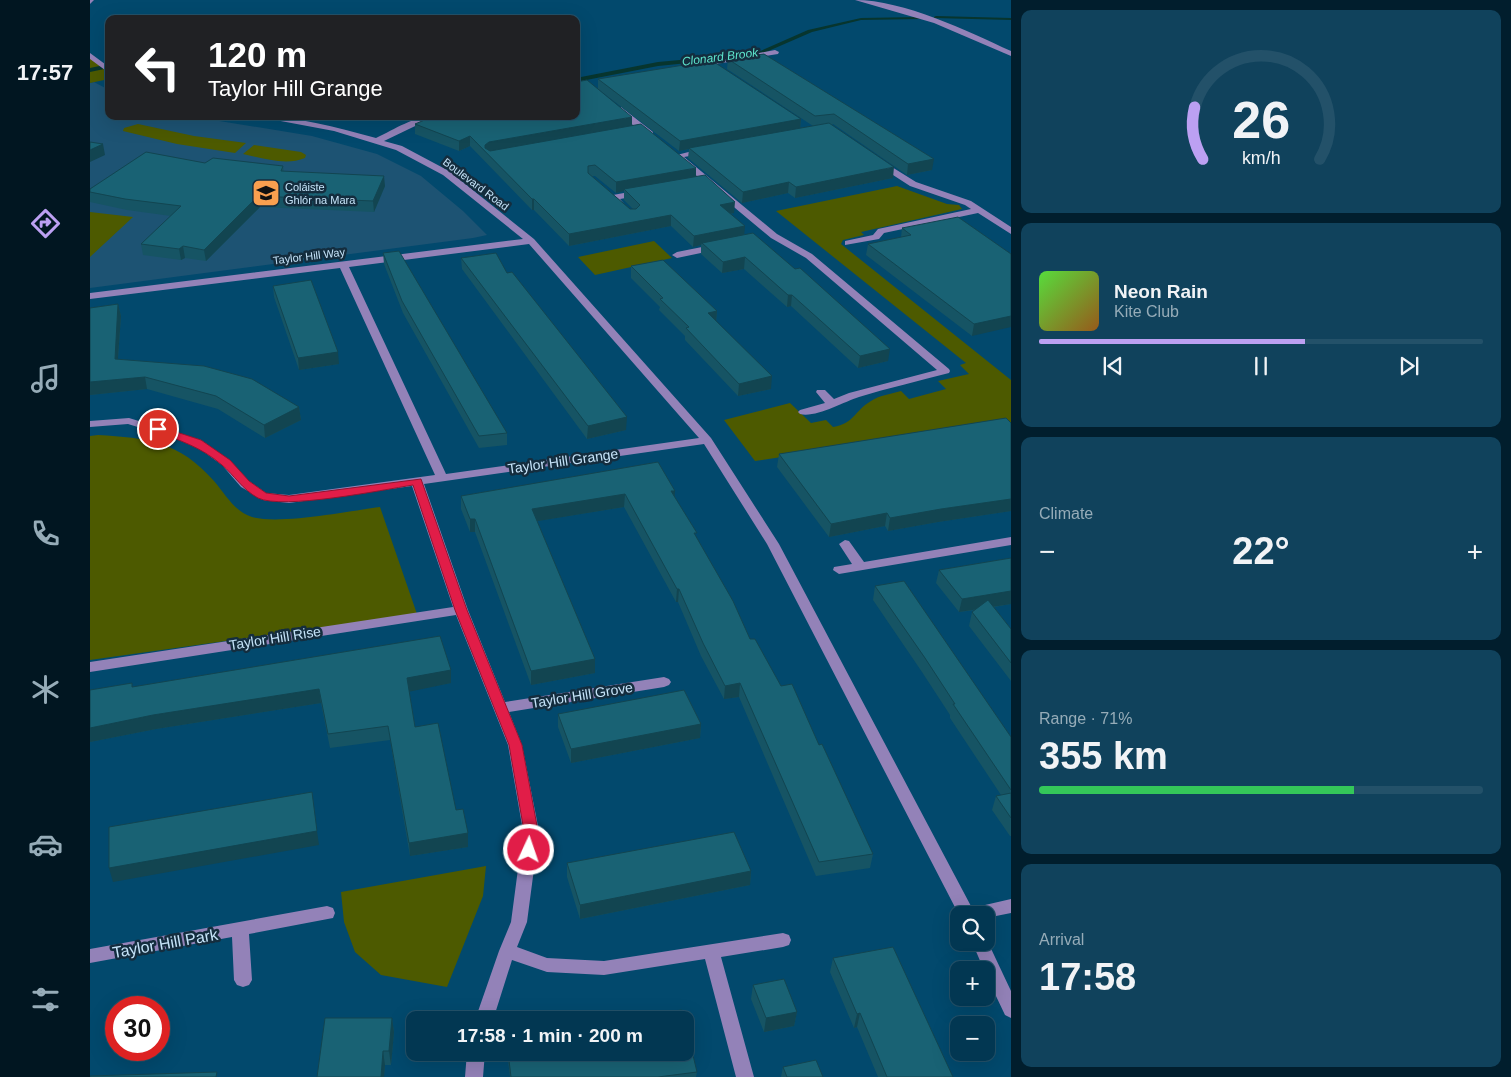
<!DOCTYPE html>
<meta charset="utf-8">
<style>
body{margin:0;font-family:Arial,sans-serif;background:#10425c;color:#f1f3f6;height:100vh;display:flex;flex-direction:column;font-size:19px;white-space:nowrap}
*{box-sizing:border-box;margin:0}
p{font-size:16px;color:#96acb8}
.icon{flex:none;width:28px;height:28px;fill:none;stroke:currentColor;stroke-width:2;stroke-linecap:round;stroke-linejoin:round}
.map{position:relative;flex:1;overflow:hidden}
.panel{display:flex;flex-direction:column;gap:10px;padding:10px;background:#011e2d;width:500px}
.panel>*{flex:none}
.banner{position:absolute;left:15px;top:15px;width:475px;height:105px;border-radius:10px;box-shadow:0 5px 20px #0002,0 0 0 1px #235169;background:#202124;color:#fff;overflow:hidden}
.fabs{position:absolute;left:860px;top:906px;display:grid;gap:10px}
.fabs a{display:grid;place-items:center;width:45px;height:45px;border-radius:10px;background:#023752;box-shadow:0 5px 20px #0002,0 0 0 1px #235169;font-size:25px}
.speed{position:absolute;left:15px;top:996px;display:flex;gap:10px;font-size:25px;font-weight:700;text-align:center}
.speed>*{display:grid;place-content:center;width:65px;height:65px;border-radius:50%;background:#023752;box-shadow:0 5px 20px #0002,0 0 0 1px #235169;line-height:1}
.speed .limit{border:8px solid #d22;background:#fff;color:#111}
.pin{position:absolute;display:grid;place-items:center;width:42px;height:42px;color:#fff;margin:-21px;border:2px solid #fff;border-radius:50%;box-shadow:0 1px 5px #0007}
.me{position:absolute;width:55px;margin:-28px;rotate:3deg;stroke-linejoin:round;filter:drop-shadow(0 0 4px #0008)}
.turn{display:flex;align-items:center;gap:18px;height:105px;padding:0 20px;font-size:22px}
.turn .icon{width:65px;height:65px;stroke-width:2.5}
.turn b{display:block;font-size:35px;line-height:42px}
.big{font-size:38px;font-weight:600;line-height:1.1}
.panel .tile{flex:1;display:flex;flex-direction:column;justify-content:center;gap:8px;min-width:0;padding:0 18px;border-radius:10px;background:#10425c}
.panel .dial{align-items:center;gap:0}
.dial svg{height:130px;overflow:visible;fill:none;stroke:#235169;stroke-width:7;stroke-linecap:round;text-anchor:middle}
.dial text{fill:#f1f3f6;stroke:none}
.song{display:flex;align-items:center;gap:15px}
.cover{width:60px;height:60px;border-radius:8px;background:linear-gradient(135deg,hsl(110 70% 55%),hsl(30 70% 35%))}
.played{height:5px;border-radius:2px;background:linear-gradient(90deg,#bca0f2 60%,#235169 60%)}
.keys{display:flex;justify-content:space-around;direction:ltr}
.heat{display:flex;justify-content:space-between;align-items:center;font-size:28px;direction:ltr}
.charge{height:8px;border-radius:4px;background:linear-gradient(90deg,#34c759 71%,#235169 0)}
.trip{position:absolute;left:316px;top:1011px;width:288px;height:50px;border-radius:10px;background:#023752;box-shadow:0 5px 20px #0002,0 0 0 1px #235169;font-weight:600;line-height:50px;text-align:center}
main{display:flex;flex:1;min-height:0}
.tab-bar{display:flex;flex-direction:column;width:90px;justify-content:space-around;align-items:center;background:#011621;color:#96acb8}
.tab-bar .icon{width:35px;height:35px}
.tab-bar .current{color:#bca0f2}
.tab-bar b{font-size:22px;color:#f1f3f6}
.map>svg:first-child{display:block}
.built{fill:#1d5373}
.green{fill:#4d5a00}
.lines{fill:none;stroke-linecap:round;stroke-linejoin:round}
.stream{fill:#07352e;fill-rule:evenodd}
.minor{fill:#9382b8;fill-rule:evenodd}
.wall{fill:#165464;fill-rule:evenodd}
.shaded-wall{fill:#124551}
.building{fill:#196274;stroke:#124551}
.route{fill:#e11d48;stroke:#92132f}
.labels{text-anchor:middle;stroke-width:5;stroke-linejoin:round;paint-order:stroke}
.far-street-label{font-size:11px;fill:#c5e3f8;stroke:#142d3e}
.far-poi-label{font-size:11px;fill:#c5e3f8;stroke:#142d3e;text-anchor:start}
.far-water-label{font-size:12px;font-style:italic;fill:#5ee5cc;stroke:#142d3e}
.street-label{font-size:14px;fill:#c5e3f8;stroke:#142d3e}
.near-street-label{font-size:16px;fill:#c5e3f8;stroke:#142d3e}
</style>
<main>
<nav class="tab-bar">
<b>17:57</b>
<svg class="icon current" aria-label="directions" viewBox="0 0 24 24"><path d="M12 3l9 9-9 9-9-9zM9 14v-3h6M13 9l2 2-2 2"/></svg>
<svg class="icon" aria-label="music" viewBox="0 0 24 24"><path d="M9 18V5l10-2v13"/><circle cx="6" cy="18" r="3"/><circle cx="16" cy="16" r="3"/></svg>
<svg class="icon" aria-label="phone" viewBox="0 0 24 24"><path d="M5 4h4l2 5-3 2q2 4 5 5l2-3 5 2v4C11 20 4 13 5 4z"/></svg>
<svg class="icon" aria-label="climate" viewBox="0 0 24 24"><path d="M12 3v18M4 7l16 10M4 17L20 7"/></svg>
<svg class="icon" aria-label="car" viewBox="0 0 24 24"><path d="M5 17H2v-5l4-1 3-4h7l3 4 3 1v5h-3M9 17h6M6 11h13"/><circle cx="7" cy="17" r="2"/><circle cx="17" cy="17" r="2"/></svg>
<svg class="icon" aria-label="filters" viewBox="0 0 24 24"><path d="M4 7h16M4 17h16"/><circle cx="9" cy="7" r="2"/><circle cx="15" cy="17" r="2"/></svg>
</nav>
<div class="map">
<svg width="921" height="1077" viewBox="0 0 921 1077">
<rect width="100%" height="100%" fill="#02496d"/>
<!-- built -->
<path class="built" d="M4 82 19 90V116H99L222 136 287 154 331 176 373 211 397 235 383 238 0 288V83Z"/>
<!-- green -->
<path class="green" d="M0 58 19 71V79L0 83Z
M48 124 104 136 156 143 145 153 87 144 33 131 34 128Z
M164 145 211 152 216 155 215 158C196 166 172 158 153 154Z
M807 186 857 204 869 205 872 209 771 232 774 235 753 240 751 244 921 380V422L665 461 634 420 700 403 721 423 736 420 743 427C765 423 764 411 781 401 790 395 801 394 811 391L819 399 856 389 848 381 879 374 870 365 876 363 686 211Z
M0 212 43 217 0 257Z
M564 241 582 258 505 275 488 257Z
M8 435C57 438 89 441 124 481 136 495 144 511 162 517 189 525 260 511 290 507L327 614 0 660V436Z
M396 866 393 896 357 987 291 975 265 952 254 922 251 892Z"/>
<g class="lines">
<!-- stream -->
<path class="stream" d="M846 16 921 18V20L844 18V17Z
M830 17 832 18V19L771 20 722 32 667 56 568 66 486 82V78L568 62 666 53 718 30 771 18Z
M19 64V68L0 72V68Z"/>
<!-- minor -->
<path class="minor" d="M0 0H4L0 4Z
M765 0C814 0 877 31 921 51V56L844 23Z
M685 50 689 52 688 54 626 64 633 69 629 71 615 63Z
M0 53 19 67V73L0 59Z
M525 107H531L563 132V136H557L525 111Z
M164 116C206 116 246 127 286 138 305 129 324 116 346 116L294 141 312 146 359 171 444 239 621 438 689 544 882 908 921 899V913L896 918V915H869L677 544 614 444 334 484 378 610 415 702 574 677 579 679 581 682 579 685 574 687 419 712 432 745 449 831 437 922 427 947 457 958 514 961 693 933 699 935 701 940 699 945 693 947 631 957 664 1077H646L615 959 514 975 457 972 422 960 403 1020H385L409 951 421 922 433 831 418 745 366 615 0 672V662L363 607 322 486 199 503 173 500 151 487 132 465 103 444 38 424 0 427V421L39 418 111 440 140 461 159 481 176 493 199 495 345 475 250 268 0 299V293L433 239 353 175 306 150 244 131ZM439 244 609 438 356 474 259 267Z
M614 148 617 149V153L594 157 687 234 722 254 859 369 860 371 859 373C829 381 798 388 769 397 753 402 726 418 710 414L708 412 710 410 735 403 726 392 727 390H735L744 399 759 393 847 370 716 258 681 238 583 156Z
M789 159 826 182 881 201 921 227V234L888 213 794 233 789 239 755 245V241L783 235 788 229 881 209 875 205 820 186 786 164V160Z
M550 190 554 193 553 195 530 199 536 206 532 209 519 198 523 195Z
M627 244 630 245V249L587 258 582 255 587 252Z
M921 537V545L749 574 743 570 744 567 762 564 749 544 755 540 759 541 774 562Z
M237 906 243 908 245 913 243 918 159 934 162 980 159 985 153 987 147 985 144 980 142 937 0 963V949Z
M896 938 921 991V1018L915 1015 896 975V970H894L882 942H896Z
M377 1052H395L393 1077H375Z"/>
</g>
<!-- wall -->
<path class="wall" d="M674 54 842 170 817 175 743 124 742 125 803 178 705 198 698 193 652 203 598 158 599 149 589 151 508 89V79L711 119 710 128 723 126 637 69 638 59Z
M325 124 542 125 606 177 644 213 640 214 654 235 798 361 768 368 701 306 697 307 654 269 632 273 611 254V245L603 247 581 226 479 246 444 210H442L380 146 369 151 325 134ZM502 176H505L526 193 534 191V200L543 209H540Z
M115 163 193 166 194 172 295 186 284 212 170 207 116 261 95 258 91 260 53 255 51 244 81 216 37 210 0 202V189Z
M812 228 921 254 882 336 776 255 778 244 811 237Z
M293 253 417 433V445L389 448 313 313 294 264Z
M371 258 417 273 536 430 497 439 372 269Z
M541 266 627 311 626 322 681 389 648 396 595 340V336L569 310 570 307 541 278Z
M183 286 249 364 209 370 184 297Z
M28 304 31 316 28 359 209 407 211 420 175 438 128 409 57 389 0 395V308Z
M921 423V511L848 522 798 531 795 526 739 537 687 467 689 454Z
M568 462 585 497 660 639 729 745 783 854 780 868 726 876 649 697 634 699 611 656 588 602H586L534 507 447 521 505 659V673L441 685 385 532H380L371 509V496Z
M921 558V604L904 607 921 629V681L879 626 882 612 886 610 869 612 846 583 849 570Z
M785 586 921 737V836H920L902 810 906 796 911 795 860 718V715L832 672 783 600Z
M361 683 319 691 325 727 378 833V847L320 856 300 740 240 748 231 703 66 729 0 742V690L43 687Z
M468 714 611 724 610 738 481 763 468 727Z
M477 863 661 871 660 885 490 919 477 877Z
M743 958 863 1077H788L767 1027 764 1028 740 972Z
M663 985 707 1012 704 1026 674 1032 661 999Z
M302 1018 304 1032 301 1065H295L294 1077H227Z
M417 1052H595L607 1072 606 1077H420Z
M693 1067 733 1077H691Z"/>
<!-- shaded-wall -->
<path class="shaded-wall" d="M542 117V127L400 152 395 151V145L399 142Z
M711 119 710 129 599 148V149L589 151 590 141Z
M380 136V146L369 151V141Z
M13 144 15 155 0 162V150Z
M844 159 842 170 817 175 818 164Z
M804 167 803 178 705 198 706 187Z
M606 168V179L534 189V191L526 193V182Z
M294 176 295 186 284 212 283 201Z
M699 182 698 193 652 203 653 192Z
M168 196 170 207 116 261 114 250Z
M442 199H444V210H442Z
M645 202 644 213 629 216 630 205Z
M581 215V226L479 246V234Z
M655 226 654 237 612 243 611 245 603 247 604 236Z
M93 246 95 258 91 260 89 249Z
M655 257 654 269 632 273 633 262Z
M698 295H702L701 306 697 307Z
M28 304 31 316 27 371 25 359Z
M627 311 626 323 618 313Z
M921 316V327L882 336 884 324Z
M800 349 798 361 768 368 770 356Z
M248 352 249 364 209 370 208 358Z
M682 376 681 389 648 396 649 384Z
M55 377 57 389 0 395V382Z
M209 407 211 420 175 438 174 425Z
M537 417 536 430 497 439 498 426Z
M581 491H585L584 504Z
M535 494 534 507 442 522V509Z
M921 499V511L848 522 798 531 800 518 851 509Z
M797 513 795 526 739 537 741 524Z
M380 519H385V532H380Z
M587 589H589L588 602H586Z
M921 591V604L869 612 872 599Z
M505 659V673L441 685V671Z
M361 670V683L318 692 317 678Z
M650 683 649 697 634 699 635 686Z
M229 689 231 703 66 729 0 742V728L63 715Z
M611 724 610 738 481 763V749Z
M227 831 229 845 23 882 19 868Z
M378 833V847L320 856 319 843Z
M661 871 660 885 490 919V905Z
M707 1012 704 1026 674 1032 676 1018Z
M770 1013 767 1027 764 1028 767 1014Z
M302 1018 304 1032 301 1065 299 1051Z
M293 1051 295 1065 294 1077H291Z"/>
<!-- building -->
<path class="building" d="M674 54 844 159 818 164 744 114 725 116 638 59Z
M624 62 711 119 590 141 508 79 606 63 608 64Z
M497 80 542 117 399 142 395 145V148L400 151 551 124 606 168 526 182 505 165 498 166V173L540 209H546L550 205 534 189 615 175 645 202 630 205 655 226 604 236 581 215 479 234 444 199H442L380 136 369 141 325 124 344 116H486V82Z
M739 123 804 167 706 187 699 182 653 192 599 148Z
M0 142 13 144 0 150Z
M56 152 115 163 123 158 193 166 191 171 294 176 283 201 168 196 114 250 93 246 89 249 51 244 91 206 35 199 0 192V189Z
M868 217 921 254V316L884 324 778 244 821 235 812 228Z
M663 233 705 269 710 268 800 349 770 356 702 295H698L655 257 633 262 612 243Z
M309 251 417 433 389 436 312 301 293 253Z
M406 253 417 273 422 272 537 417 498 426 371 258Z
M573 260 627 311 618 313 682 376 649 384 596 328 599 327 570 299 573 298 541 266Z
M221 280 248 352 208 358 183 286Z
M28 304 25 359 114 366 162 379 209 407 174 425 126 396 55 377 0 382V308Z
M916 418 921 423V499L851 509 800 518 797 513 741 524 689 454Z
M568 462 585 491H581L607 533H604L643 601 660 639H665L691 686 702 684 729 745 732 744 783 854 729 862 650 683 635 686 613 643 589 589H587L535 494 442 509 505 659 441 671 385 519H380L371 496Z
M921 558V591L872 599 849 570Z
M814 581 921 737V790L863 704H865L835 658 785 586Z
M898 600 921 629V663L882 612Z
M350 636 361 670 317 678 325 727 348 723 366 810 373 809 378 833 319 843 298 726 238 734 229 689 63 715 0 728V690L42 683V687Z
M594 690 611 724 481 749 468 714Z
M222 792 227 831 19 868V827Z
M921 793V818L906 796Z
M644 832 661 871 490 905 477 863Z
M803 947 863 1077H797L770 1013 767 1014 743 958Z
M694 979 707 1012 676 1018 663 985Z
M592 1010 595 1020H542L547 1019 546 1015Z
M235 1018H302L299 1051H293L291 1077H227Z
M595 1022 607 1072 568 1077H421L418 1052H595Z
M726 1060 733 1077H697L693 1067Z
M127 1072 126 1077H0V1076Z"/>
<!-- route -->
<path class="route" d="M68 426 111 440 140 460 159 481 176 493 199 496 331 479 377 610 432 745 448 831 444 853 439 855 434 853 432 850 434 831 419 745 365 610 323 485C292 490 193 510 168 498 153 490 144 475 132 465 111 447 89 440 64 431L62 429 64 427Z"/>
<!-- icons -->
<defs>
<symbol id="school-square" viewBox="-11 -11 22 22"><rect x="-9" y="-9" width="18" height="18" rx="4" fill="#fa9f4f" stroke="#142d3e"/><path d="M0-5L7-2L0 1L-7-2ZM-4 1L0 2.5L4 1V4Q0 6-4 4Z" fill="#111"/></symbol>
</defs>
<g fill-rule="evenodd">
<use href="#school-square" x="160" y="177" width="32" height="32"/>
</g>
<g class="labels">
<!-- far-street labels -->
<g class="far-street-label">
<text transform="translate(386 184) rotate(37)" y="4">Boulevard Road</text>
<text transform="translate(219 256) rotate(-7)" y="4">Taylor Hill Way</text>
</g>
<!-- far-poi labels -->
<g class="far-poi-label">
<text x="195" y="191">Coláiste<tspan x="195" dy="13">Ghlór na Mara</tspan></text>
</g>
<!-- far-water labels -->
<g class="far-water-label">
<text transform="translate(630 57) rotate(-7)" y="4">Clonard Brook</text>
</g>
<!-- street labels -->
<g class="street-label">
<text transform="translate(473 461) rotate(-8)" y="5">Taylor Hill Grange</text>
<text transform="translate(185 638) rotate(-9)" y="5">Taylor Hill Rise</text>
<text transform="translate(492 695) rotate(-9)" y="5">Taylor Hill Grove</text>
</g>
<!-- near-street labels -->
<g class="near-street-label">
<text transform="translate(75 943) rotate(-10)" y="6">Taylor Hill Park</text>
</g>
</g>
</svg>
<div class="fabs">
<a><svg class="icon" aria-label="search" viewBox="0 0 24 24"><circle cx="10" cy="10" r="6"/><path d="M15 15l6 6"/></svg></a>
<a>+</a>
<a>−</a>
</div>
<div class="speed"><div class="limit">30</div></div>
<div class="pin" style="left:68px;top:429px;background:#d93025"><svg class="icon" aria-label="arrive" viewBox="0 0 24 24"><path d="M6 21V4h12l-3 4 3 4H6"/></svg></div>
<svg class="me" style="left:439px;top:850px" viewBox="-20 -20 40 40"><circle r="17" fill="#e11d48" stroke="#fff" stroke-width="3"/><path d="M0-11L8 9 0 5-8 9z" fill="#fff"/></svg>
<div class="trip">17:58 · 1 min · 200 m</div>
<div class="banner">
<div class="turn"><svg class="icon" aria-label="left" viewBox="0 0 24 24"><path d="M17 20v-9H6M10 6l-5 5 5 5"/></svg><div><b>120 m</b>Taylor Hill Grange</div></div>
</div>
</div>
<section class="panel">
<div class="tile dial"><svg viewBox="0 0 100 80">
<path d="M14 69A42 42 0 1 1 86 69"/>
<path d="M14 69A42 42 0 0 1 9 37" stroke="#bca0f2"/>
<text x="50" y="56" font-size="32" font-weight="700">26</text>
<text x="50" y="72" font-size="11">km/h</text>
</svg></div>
<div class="tile">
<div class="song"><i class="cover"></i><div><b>Neon Rain</b><p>Kite Club</p></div></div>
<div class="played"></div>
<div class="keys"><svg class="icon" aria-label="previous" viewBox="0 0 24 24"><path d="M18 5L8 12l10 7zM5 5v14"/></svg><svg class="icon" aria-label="pause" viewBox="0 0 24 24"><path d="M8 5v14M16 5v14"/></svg><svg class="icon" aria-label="next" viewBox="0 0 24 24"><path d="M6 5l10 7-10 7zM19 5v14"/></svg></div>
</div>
<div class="tile"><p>Climate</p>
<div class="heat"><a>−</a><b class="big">22°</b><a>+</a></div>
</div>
<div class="tile"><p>Range · 71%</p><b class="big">355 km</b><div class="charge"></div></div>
<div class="tile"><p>Arrival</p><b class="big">17:58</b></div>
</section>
</main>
